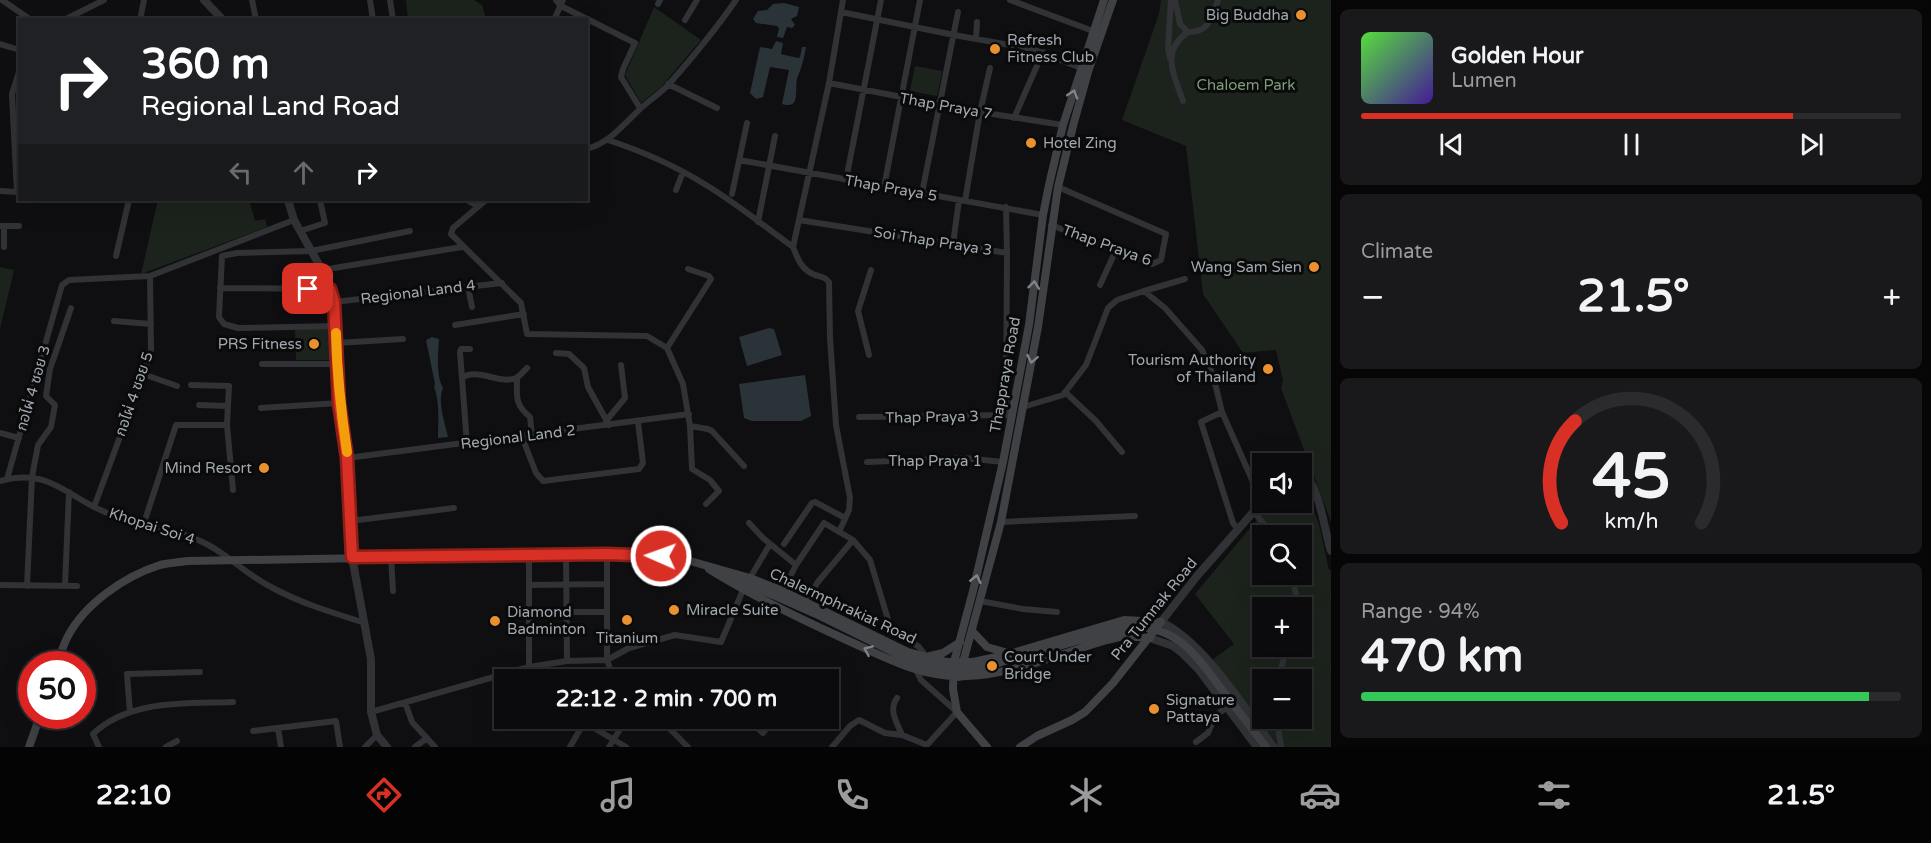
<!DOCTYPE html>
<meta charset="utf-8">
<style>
body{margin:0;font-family:"Varela Round","Noto Sans Thai",sans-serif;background:#19191b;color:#f1f3f6;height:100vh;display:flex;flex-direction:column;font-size:22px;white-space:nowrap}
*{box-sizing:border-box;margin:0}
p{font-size:20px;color:#9a9b9d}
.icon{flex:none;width:33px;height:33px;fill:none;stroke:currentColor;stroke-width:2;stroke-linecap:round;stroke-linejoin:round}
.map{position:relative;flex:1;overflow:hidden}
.details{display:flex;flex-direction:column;gap:9px;padding:9px;background:#060607;width:600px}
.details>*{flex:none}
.hud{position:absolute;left:18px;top:18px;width:570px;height:183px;border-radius:0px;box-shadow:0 6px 24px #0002,0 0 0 2px #2b2b2e;background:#202124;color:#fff;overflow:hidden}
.tools{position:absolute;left:1252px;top:453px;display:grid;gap:12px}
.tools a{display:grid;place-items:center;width:60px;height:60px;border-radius:0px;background:#0b0b0d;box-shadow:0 6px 24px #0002,0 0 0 2px #2b2b2e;font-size:30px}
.speed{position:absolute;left:18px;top:651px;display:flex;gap:12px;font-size:30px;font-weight:700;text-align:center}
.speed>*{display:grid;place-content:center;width:78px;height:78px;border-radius:50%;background:#0b0b0d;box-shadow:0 6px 24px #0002,0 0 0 2px #2b2b2e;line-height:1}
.speed .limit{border:9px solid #d22;background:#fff;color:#111}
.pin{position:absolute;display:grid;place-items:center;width:51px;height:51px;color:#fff;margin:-26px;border-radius:12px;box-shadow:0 3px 9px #0006}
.me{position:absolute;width:66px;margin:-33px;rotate:272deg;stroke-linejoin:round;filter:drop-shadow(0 0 4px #0008)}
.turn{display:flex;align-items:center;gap:21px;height:126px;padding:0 24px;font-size:27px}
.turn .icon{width:78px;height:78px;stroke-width:2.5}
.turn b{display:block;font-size:42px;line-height:51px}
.lanes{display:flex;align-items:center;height:57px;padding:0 24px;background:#0003;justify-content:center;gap:30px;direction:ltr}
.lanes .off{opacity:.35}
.big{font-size:45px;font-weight:700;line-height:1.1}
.details .tile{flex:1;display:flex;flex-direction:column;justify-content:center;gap:9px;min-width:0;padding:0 21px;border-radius:9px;background:#19191b}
.details .dial{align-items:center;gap:0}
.dial svg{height:156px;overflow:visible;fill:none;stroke:#2b2b2e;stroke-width:7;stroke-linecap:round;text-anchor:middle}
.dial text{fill:#f1f3f6;stroke:none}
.song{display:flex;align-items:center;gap:18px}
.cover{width:72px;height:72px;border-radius:9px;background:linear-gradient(135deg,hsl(110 70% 55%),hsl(260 70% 35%))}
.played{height:6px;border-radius:3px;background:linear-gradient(90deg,#d93025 80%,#2b2b2e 80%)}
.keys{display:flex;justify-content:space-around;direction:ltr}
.heat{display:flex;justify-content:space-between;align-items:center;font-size:33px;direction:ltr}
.charge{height:9px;border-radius:4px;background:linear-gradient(90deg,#34c759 94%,#2b2b2e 0)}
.trip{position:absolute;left:494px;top:669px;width:345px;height:60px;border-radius:0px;background:#0b0b0d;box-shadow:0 6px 24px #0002,0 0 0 2px #2b2b2e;font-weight:700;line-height:60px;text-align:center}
.dock{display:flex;height:96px;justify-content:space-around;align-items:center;background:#040405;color:#9a9b9d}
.dock .icon{width:42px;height:42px}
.dock .selected{color:#d93025}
.dock b{font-size:27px;color:#f1f3f6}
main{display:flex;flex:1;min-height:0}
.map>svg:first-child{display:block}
.green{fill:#1c231c;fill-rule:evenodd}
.water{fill:#2a3338}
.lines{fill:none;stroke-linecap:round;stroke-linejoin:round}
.minor{stroke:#303235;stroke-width:6}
.tertiary{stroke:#303235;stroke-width:8}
.secondary{stroke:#3f4145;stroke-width:8}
.oneway{stroke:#7f848b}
.route-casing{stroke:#8d1f18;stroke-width:15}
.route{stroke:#d93025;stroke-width:10}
.slow{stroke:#f59e0b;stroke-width:10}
.poi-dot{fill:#e9912f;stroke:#0a0a0b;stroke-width:2}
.labels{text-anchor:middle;stroke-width:6;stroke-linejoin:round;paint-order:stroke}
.poi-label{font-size:15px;fill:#a1a8b1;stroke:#0a0a0b;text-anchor:start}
.park-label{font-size:15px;fill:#7b9c78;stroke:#0a0a0b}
.street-label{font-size:15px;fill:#a1a8b1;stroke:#0a0a0b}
</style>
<main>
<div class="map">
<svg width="1331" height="747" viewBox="0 0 1331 747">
<rect width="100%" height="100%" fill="#0f0f11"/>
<!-- green -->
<path class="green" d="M406 0H474L482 5 486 19H408Z
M1161 0H1331V522L1281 388 1283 381 1276 350 1243 353 1203 294 1186 146 1122 120 1159 14Z
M654 7 701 40 661 87 641 103 625 75Z
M915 66 942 71 937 96 910 91Z
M158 200H249L255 221 265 219 267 227 141 274Z
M0 267 14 270 0 329Z
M331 328 332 360H296L295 329Z
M1302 485 1304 486 1319 524 1329 570H1331V747H1280L1212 660 1234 644 1195 594 1271 503 1302 502ZM1263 536H1302V574H1263ZM1263 608H1302V646H1263ZM1263 680H1302V718H1263Z"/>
<!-- water -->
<path class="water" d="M784 3 799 7 797 16 791 19 795 25 792 28 787 27 783 38 777 37 779 28 777 26 756 23 753 19 758 11 767 10 773 4Z
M776 41 783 43 781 54 798 58 800 57 802 47H806C804 59 802 66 798 76 793 87 803 110 782 104L789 70 770 67 763 97 756 99 750 93 760 47 772 49Z
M769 328 774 329 782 355 747 366 739 337Z
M432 337 439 339C438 354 436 376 443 388 437 402 445 423 448 437L438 438C438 422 440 402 434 387L435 384 426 340Z
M805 375 811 416 801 421H752L744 418 739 384Z"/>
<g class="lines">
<!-- minor -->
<path class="minor" d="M2 0 31 20
M252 0 256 20
M370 0 373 20
M390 0 393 20
M556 0 561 6 635 43 623 69 621 77 640 108
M1010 0 1093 31
M1175 0 1180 24 1188 32C1210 32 1211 18 1218 0
M658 4 660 0
M841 12 954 35 1032 49 1081 68
M64 20 104 0
M140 20 144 0
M554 20 563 0
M685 20 697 0
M976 39 977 22
M0 44 20 50
M1170 58 1168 49 1171 0
M829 83 980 112 1063 125
M668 84 717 108
M1183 101C1174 75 1160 52 1188 32
M1014 118 1043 52
M608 140C641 151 676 166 706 185 736 203 764 226 793 247 798 260 802 270 815 275 822 277 825 277 829 282L830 338 836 425 850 498 849 510 839 532
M586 149C608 144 622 126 638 111 648 101 660 94 669 84 693 57 716 29 736 0
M739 160 1043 215
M846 180 881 0
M884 187 920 0
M676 190 683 172
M0 191 17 192 12 94 20 69
M922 193 958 12
M732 194 747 123
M467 200 477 206
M486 200 453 228 451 234 521 303 527 334 647 336 667 348 683 384 690 426 692 469 710 480 719 491 706 504
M965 201 980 112 990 68
M1006 207 1007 253
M799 220 1007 253 1006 415 1012 416
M758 222 775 136
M1051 225 1152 264 1161 260 1166 234 1058 187
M1 226H19
M300 231 325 223 320 200
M953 244 959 200
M4 247V226
M793 247 829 83 843 0
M116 256 129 200
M322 270 462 247
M1100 285 1116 250
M468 287 472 307
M220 288 330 289
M1144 291 1185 279
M334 302 502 283
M114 321 151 324
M455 325 524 314
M336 326 238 328 224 324 219 317 222 256 237 253 311 251 410 231
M336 343 403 339
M667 348 711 279 709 276 688 269
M556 353 569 354 584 368 588 387 609 425
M869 355 858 311 871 270
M262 364H336
M143 374 177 386
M462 378C477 367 500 385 516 378 520 376 524 371 527 368
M517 378C517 396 514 404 530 417L532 436
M191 385 229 386 227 425
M1065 392 1096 421 1122 452
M199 405 228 406
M1023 407 1063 395 1086 365 1108 308 1117 300 1144 291 1165 308 1202 350 1213 375 1222 412 1201 422 1233 523 1238 529
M261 408 339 403
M1222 412 1253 482
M859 417 1006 415
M606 421 625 398 621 365
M690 426 708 429 712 431 744 466
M0 433 19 438
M522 437 536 473 543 481 639 469 643 463 638 422
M467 444 460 352 461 349H470
M347 458 689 414
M867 462 965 458 1003 462
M7 479 62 285 69 280 150 276 294 220
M0 481C52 467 66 498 110 514 139 524 170 528 198 540 225 551 245 574 271 587 300 603 333 613 365 623
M94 507 148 361 151 349 150 276
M1253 511 1274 536
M350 521 454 508
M1001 522 1135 516
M144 523 176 425H227L233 490
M749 523 763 538 796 565
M784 544 812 503 815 502 845 518
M607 554V660L611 671 617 680
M529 555V667
M566 555 567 661
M391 557 393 591
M1292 574 1297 600 1296 608
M750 578 770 544
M0 585 77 586
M65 585 69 492
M529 585 607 584
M27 586 32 477 38 445 51 427 55 405 46 396 50 369 71 308
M783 591 796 565 824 523 853 540 870 560 890 626 919 647 927 657
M980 601 1023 609 1057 612
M807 603 817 583 853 540
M529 612H607
M1278 680 1287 646
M897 698C888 710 897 723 902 735
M405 702 412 722 435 747
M130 712 127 674 200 672
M371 712 529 667 567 661 607 660 629 648 675 635 721 642 743 590
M656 718 671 730 688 747
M747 718 763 733 775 718
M1277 718 1281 747
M584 722 626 747
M278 728 281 747
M671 730 680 718
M253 731 336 721 340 747
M1196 742 1208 733 1215 716 1227 707
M99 747 93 734C129 699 187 704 233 702
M166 747 177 741
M365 747 377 735
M415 747 427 738
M570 747 586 719
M609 747 627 718
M832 747 850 726 859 720 885 733 902 735 927 745 957 712 921 680 916 670"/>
<!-- tertiary -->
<path class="tertiary" d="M204 0 223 20
M288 200 294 220 322 270 334 302 339 403 347 458 352 557 371 659V712L377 735 387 747
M1302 473C1320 484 1324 531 1331 551
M1263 501 1197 576 1161 622C1203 641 1246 710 1274 747
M1150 638 1173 646 1181 652 1199 670 1257 747"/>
<!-- secondary -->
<path class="secondary" d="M709 569C754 597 802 620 851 642 888 659 925 679 967 676 1015 674 1062 653 1107 640L1123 636 1150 638
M732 577 816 614 901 656 927 665 948 669 984 667 1123 628C1173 622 1193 651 1220 687 1235 707 1251 727 1266 747
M972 631 987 647 1008 653
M930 656 943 653 960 642
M57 664C60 656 63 646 67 638 84 604 125 576 160 565 169 563 179 562 188 561L607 554 661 556 683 559 750 578 783 591 908 652 947 662H973L1006 655 1124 620 1161 622 1113 683 1085 712 1072 720 1037 736 1020 747
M959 677 1001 522 1038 327 1058 187 1073 126 1088 72 1113 0
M29 747 40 716
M987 747 957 712 953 689 954 662 973 591 1003 462 1029 325 1043 215 1049 185 1063 125 1104 0"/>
</g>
<!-- one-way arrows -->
<defs><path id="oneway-chevron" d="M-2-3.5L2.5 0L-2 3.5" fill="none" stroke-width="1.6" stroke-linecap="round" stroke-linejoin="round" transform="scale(1.5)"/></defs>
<g class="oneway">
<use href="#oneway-chevron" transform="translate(1073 94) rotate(-73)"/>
<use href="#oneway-chevron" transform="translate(1034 285) rotate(-83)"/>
<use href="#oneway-chevron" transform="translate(1032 359) rotate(101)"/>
<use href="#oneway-chevron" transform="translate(976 579) rotate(-77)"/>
<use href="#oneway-chevron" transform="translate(868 650) rotate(-156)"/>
</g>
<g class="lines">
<defs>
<path id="route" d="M308 289H330L334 302 339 403 347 458 352 557 607 554 661 556"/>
</defs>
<!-- route casing -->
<use href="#route" class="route-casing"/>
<!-- route -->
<use href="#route" class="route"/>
<!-- slow -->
<path class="slow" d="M336 333C337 374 341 412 347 452"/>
</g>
<!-- markers -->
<g class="poi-dot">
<circle cx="1301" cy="15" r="6"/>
<circle cx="995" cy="49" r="6"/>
<circle cx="1031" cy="143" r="6"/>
<circle cx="1314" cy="267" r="6"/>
<circle cx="314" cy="344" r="6"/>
<circle cx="1268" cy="369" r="6"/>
<circle cx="264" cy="468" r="6"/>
<circle cx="674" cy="610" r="6"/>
<circle cx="627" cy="620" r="6"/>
<circle cx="495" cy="621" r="6"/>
<circle cx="992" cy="666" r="6"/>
<circle cx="1154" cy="709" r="6"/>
</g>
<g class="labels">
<!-- poi labels -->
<g class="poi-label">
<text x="1289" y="20" text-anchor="end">Big Buddha</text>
<text x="1007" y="45">Refresh<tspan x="1007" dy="17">Fitness Club</tspan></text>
<text x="1043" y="148">Hotel Zing</text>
<text x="1302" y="272" text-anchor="end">Wang Sam Sien</text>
<text x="302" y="349" text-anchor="end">PRS Fitness</text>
<text x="1256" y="365" text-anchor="end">Tourism Authority<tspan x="1256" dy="17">of Thailand</tspan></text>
<text x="252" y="473" text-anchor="end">Mind Resort</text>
<text x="686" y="615">Miracle Suite</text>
<text x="507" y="617">Diamond<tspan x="507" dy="17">Badminton</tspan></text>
<text x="627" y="643" text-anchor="middle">Titanium</text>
<text x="1004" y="662">Court Under<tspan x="1004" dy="17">Bridge</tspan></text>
<text x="1166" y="705">Signature<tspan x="1166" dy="17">Pattaya</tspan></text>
</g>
<!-- park labels -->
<g class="park-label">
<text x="1246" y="90">Chaloem Park</text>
</g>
<!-- street labels -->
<g class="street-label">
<text transform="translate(946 106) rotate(10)" y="5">Thap Praya 7</text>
<text transform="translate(891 188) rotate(10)" y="5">Thap Praya 5</text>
<text transform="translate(933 241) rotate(9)" y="5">Soi Thap Praya 3</text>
<text transform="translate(1107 245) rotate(20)" y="5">Thap Praya 6</text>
<text transform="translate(418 292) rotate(-7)" y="5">Regional Land 4</text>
<text transform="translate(1005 375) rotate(-80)" y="5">Thappraya Road</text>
<text transform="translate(33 388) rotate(-74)" y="5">กอไผ่ 4 ซอย 3</text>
<text transform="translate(134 394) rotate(-71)" y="5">กอไผ่ 4 ซอย 5</text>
<text transform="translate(932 417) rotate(-1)" y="5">Thap Praya 3</text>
<text transform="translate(518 437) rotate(-7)" y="5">Regional Land 2</text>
<text x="935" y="466">Thap Praya 1</text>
<text transform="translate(152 526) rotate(18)" y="5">Khopai Soi 4</text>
<text transform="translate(843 606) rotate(25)" y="5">Chalermphrakiat Road</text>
<text transform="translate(1154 609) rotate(-51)" y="5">Pra Tumnak Road</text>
</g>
</g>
</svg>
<div class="tools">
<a><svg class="icon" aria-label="sound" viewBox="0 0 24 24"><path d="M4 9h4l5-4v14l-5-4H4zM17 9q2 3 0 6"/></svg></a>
<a><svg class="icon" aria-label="search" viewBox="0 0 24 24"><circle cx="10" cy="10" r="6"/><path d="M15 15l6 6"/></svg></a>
<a>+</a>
<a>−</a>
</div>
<div class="speed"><div class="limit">50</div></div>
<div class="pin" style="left:308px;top:289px;background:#d93025"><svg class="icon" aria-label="arrive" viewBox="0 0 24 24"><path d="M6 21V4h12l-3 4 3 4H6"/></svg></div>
<svg class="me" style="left:661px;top:556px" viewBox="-20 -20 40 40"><circle r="17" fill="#d93025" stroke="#fff" stroke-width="3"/><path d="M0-11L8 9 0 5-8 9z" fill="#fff"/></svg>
<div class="trip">22:12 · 2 min · 700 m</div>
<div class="hud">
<div class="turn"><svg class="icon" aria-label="right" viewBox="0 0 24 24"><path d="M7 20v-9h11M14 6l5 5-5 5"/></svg><div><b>360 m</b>Regional Land Road</div></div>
<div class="lanes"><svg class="icon off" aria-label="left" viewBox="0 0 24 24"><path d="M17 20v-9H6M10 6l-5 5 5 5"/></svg><svg class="icon off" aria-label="ahead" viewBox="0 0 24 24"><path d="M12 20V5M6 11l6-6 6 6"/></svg><svg class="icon" aria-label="right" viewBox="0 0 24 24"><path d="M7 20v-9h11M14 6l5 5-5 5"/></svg></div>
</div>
</div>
<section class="details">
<div class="tile">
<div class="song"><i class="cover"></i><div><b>Golden Hour</b><p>Lumen</p></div></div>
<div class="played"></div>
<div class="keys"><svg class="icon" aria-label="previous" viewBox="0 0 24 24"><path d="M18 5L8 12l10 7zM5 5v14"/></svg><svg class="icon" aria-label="pause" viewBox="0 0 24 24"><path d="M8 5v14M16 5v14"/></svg><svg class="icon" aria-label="next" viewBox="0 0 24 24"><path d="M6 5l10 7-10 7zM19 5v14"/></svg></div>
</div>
<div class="tile"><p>Climate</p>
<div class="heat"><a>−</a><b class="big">21.5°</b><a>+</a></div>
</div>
<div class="tile dial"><svg viewBox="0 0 100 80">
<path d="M14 69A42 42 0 1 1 86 69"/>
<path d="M14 69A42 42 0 0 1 21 17" stroke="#d93025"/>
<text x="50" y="56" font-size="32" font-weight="700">45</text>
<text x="50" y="72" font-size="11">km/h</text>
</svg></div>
<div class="tile"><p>Range · 94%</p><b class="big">470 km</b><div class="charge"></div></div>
</section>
</main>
<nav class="dock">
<b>22:10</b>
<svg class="icon selected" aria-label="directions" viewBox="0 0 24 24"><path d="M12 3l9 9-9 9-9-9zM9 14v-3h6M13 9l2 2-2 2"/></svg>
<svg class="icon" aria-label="music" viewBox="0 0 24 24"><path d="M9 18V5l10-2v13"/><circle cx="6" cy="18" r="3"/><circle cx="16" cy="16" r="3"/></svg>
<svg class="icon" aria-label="phone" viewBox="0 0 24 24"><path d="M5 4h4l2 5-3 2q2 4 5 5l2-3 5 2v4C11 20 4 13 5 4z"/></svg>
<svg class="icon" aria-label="climate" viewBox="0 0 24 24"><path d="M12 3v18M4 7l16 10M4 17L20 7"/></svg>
<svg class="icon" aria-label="car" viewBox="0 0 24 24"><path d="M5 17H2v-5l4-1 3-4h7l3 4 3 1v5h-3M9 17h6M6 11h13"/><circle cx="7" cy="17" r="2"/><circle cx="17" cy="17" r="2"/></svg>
<svg class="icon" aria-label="filters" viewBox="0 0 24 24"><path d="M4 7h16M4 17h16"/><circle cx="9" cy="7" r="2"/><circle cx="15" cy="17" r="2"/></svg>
<b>21.5°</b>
</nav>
